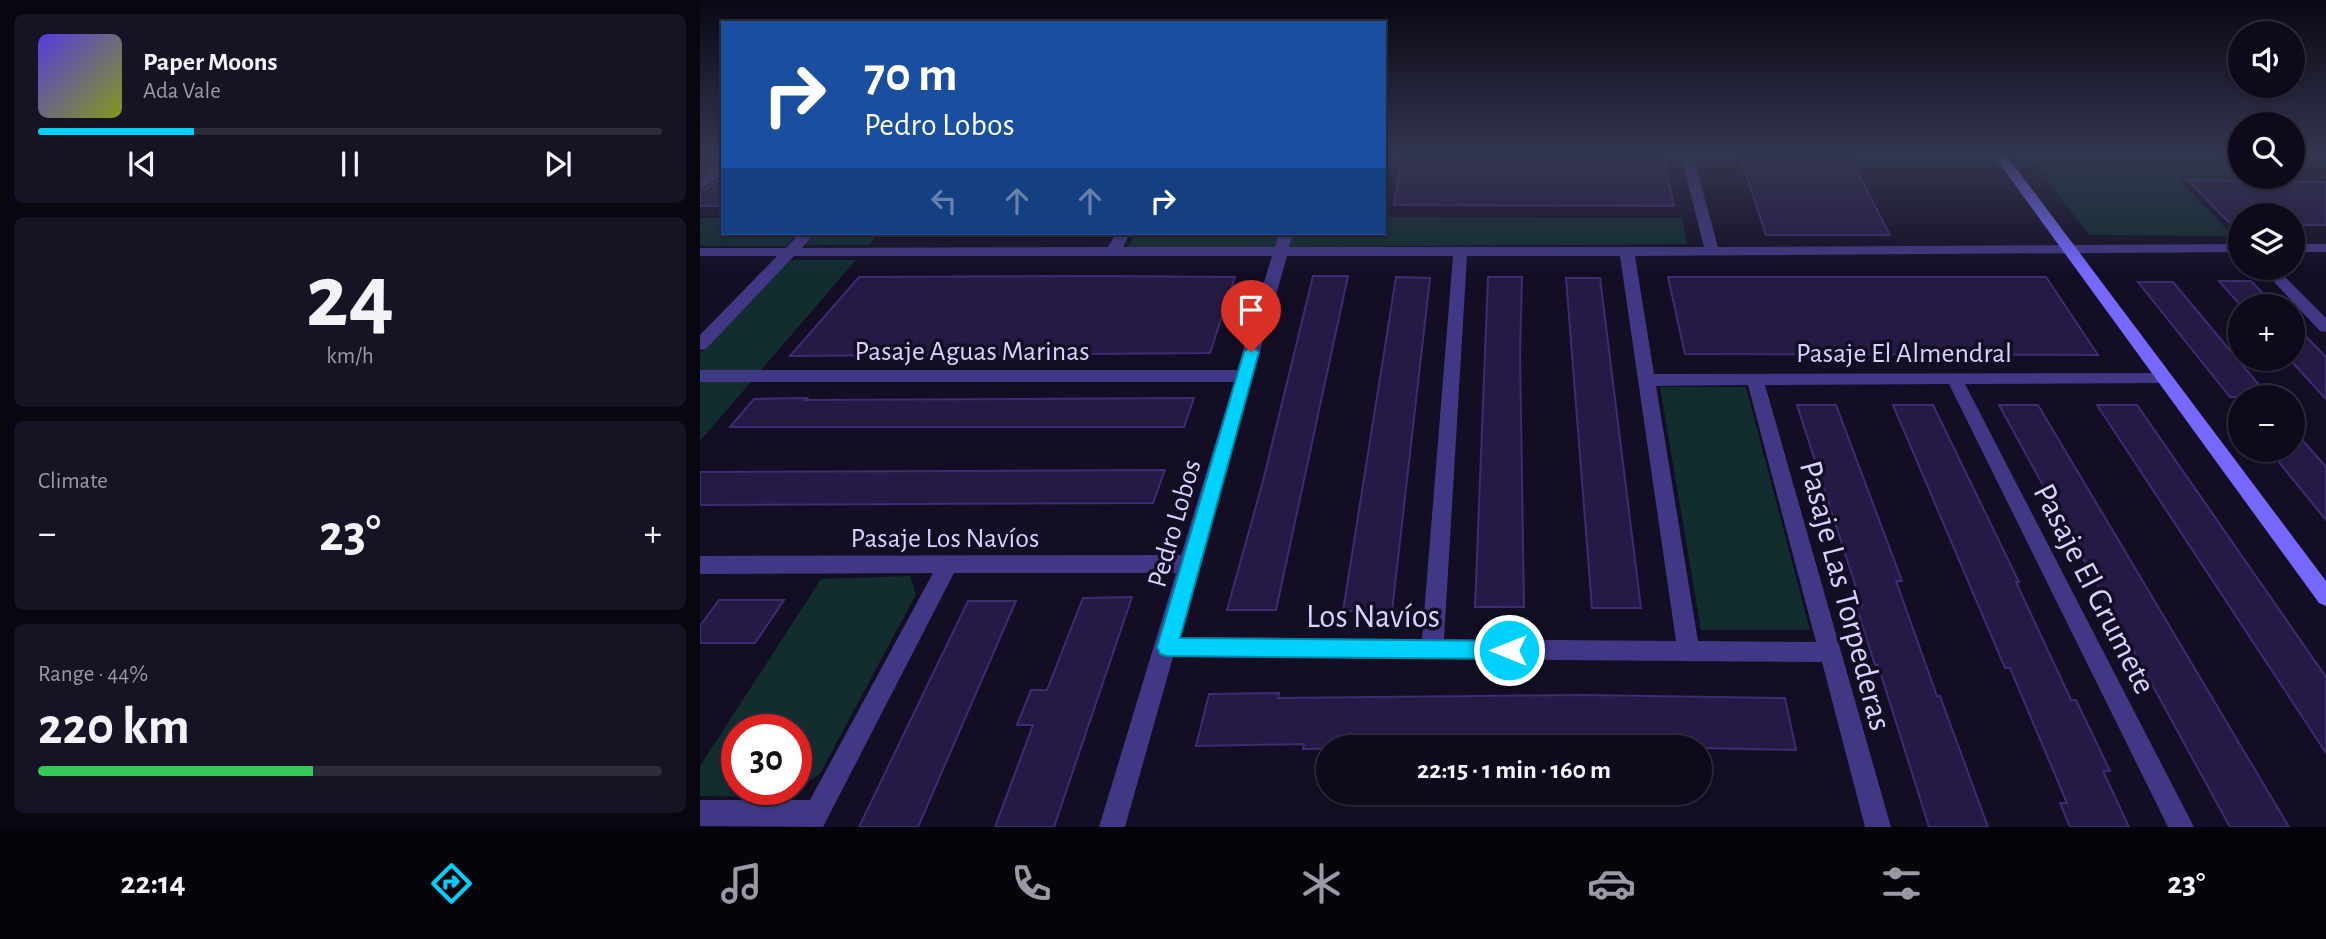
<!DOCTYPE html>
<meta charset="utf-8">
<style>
body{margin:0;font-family:"Alegreya Sans",sans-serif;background:#171324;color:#f1f3f6;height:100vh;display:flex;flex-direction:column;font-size:26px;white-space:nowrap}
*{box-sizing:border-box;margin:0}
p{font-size:23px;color:#9b9aa3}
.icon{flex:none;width:38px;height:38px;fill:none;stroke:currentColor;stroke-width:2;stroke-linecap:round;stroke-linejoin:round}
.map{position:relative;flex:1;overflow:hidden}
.side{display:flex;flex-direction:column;gap:14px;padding:14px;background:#08060f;width:700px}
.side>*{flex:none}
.hud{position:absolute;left:21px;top:21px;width:665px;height:214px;border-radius:0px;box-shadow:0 2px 5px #0004,0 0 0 2px #2e2b3a;background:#1a4fa0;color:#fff;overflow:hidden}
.fabs{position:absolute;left:1528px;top:21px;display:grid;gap:14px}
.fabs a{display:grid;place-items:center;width:77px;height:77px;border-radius:50%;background:#0e0a1b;box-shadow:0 2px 5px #0004,0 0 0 2px #2e2b3a;font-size:35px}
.speed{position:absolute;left:21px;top:714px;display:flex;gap:14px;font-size:35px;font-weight:700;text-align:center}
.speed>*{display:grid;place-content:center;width:91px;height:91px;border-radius:50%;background:#0e0a1b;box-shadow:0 2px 5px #0004,0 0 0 2px #2e2b3a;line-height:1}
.speed .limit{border:10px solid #d22;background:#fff;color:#111}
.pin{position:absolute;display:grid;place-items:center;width:60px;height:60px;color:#fff;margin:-72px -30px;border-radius:50% 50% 50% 0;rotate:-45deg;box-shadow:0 0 7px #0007}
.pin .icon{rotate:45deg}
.me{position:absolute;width:77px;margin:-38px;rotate:270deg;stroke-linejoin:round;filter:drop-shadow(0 0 5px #0008)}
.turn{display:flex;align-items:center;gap:24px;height:147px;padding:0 28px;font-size:32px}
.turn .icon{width:91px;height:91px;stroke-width:2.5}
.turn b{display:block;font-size:49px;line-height:60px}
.lanes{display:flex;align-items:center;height:66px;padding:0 28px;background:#0003;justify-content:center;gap:35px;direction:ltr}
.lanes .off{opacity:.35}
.big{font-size:52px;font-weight:700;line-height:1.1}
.side .card{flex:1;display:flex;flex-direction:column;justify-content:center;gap:10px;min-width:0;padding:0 24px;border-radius:10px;background:#171324}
.side .dial{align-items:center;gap:0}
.dial b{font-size:91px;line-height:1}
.song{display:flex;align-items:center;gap:21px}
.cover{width:84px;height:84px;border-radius:10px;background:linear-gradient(135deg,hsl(250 70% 55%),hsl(70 70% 35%))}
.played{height:7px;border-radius:4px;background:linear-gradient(90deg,#00d1fc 25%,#2e2b3a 25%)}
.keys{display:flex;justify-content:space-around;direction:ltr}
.heat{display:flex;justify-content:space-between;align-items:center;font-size:38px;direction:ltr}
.charge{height:10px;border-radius:5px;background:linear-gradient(90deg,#34c759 44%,#2e2b3a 0)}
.trip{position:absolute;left:616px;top:735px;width:396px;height:70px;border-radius:35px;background:#0e0a1b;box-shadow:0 2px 5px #0004,0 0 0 2px #2e2b3a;font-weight:700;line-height:70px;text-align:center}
.tab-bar{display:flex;height:112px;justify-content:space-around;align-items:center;background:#06040b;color:#9b9aa3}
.tab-bar .icon{width:49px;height:49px}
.tab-bar .active{color:#00d1fc}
.tab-bar b{font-size:32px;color:#f1f3f6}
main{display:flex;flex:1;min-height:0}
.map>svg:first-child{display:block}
.green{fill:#112d2e}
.building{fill:#251a45;stroke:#3e2b72;stroke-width:2}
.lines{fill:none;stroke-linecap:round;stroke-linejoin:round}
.street{fill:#403884;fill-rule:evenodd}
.secondary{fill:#7668ff;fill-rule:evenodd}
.route{fill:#00d1fc;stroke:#0088a4;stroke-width:2}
.labels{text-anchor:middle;stroke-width:7;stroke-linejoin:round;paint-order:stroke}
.street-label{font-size:28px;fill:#d9d1ff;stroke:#130e24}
.near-street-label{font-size:33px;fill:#d9d1ff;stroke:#130e24}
</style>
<main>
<section class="side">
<div class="card">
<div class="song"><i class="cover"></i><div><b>Paper Moons</b><p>Ada Vale</p></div></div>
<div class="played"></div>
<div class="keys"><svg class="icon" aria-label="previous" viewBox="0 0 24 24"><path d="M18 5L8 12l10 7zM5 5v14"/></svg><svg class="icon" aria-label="pause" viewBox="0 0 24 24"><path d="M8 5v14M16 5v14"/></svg><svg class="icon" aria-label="next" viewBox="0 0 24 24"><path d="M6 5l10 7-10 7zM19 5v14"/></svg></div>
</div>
<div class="card dial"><b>24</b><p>km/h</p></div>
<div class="card"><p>Climate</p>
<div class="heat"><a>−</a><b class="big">23°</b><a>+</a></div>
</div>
<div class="card"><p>Range · 44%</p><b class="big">220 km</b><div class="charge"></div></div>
</section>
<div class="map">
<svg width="1626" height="827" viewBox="0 0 1626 827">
<rect width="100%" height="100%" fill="#130e24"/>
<!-- green -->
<path class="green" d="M1329 156H1540V177L1583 179H1478L1533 236 1389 235Z
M684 217 982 218 987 244 427 248 436 233H684Z
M0 218H23V233H98L86 246H0Z
M116 233H179L169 245H105Z
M90 260H156L0 441V354Z
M960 387H1046L1110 630H1001Z
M210 576 216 594 120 774 96 789V730H37V789H96L83 797 0 796V766L121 579Z"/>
<!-- building -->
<path class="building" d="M0 156H23V161L0 176Z
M702 156H963L974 206 694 205Z
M1040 156H1149L1190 235H1066Z
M23 177V206H0V193Z
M1487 180 1626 182V225H1592V215H1540V233Z
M613 276H648L576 610H527L563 481Z
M159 277 403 276 535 277 510 353 90 356Z
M696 277 730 278 692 611H643Z
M788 277H822L820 354 824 607H775Z
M968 277H1346L1398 355 985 354Z
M866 278H900L941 608H892Z
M1519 281H1551L1575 306H1541Z
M1438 282H1473L1569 397H1530Z
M1592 322 1626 357V399L1592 362Z
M107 398 105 400 494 398 484 427H30L54 399Z
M1097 405H1136L1202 581H1196L1237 696H1240L1288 827H1229L1178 665H1175L1156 606H1162Z
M1193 405H1233L1319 582H1316L1371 700H1376L1410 771H1403L1429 827H1370L1360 803H1367L1310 668H1305Z
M1299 405H1338L1589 827H1530Z
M1397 405H1437L1626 677V753Z
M1592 428 1626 467V520L1569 450H1592Z
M465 470 453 503 0 505V472Z
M432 597 354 827H295L333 725H317L331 690H347L383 598Z
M19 600H84L55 643H0V626Z
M268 601H316L218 827H159Z
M579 693 578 698 884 695 1085 698 1096 750 917 746 603 749 604 744 496 746 509 694Z"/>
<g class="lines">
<!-- street -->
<path class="street" d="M981 156H993L1018 247 1540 244V252L935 256 954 374 1468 373 1470 377 1462 383 1265 384 1494 827H1468L1249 384 1065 385 1191 827H1165L1122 662 473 657 425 827H399L476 573H254L123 827 0 826V800H110L233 573 0 574V556L481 555 534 382H0V370H537L572 256H94L6 349 0 350V335L77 256H0V248H86L100 233H115L102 248 408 247 416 233H430L423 247H575L579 233H593L589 247H1004ZM587 256H753L722 639 479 637ZM767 256H920L976 641 744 639ZM1048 385 1116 642 998 641 956 386Z
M23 163V174L0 190V179Z
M1592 244H1626V252H1592Z
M1561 268H1576L1626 318V332L1620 331Z"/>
<!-- secondary -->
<path class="secondary" d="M1294 156H1307L1626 581V606L1619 603Z"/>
</g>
<!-- sky -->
<linearGradient id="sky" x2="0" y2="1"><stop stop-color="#0a0814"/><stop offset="0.57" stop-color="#333650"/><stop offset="1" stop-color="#333650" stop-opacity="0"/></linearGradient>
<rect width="1626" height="272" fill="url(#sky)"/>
<!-- route -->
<path class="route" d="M551 347 559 352 480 638 809 641 816 643 819 650 816 656 809 659 467 656 460 654 457 647 544 352Z"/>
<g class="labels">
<!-- street labels -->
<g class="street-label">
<text x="272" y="360">Pasaje Aguas Marinas</text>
<text x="1204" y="362">Pasaje El Almendral</text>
<text transform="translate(473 523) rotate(-74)" y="10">Pedro Lobos</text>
<text x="245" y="547">Pasaje Los Navíos</text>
</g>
<!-- near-street labels -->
<g class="near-street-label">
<text transform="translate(1396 588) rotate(63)" y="12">Pasaje El Grumete</text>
<text transform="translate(1147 595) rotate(75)" y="12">Pasaje Las Torpederas</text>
<text x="673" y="627">Los Navíos</text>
</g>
</g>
</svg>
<div class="fabs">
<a><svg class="icon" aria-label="sound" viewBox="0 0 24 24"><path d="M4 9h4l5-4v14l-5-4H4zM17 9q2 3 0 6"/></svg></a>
<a><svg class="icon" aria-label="search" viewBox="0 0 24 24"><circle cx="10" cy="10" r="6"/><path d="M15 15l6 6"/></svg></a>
<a><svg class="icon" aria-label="layers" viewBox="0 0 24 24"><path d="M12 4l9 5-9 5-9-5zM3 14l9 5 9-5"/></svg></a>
<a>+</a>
<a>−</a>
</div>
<div class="speed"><div class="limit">30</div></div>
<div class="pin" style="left:551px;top:352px;background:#d93025"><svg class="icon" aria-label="arrive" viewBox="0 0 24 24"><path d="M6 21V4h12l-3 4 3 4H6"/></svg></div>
<svg class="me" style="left:809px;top:650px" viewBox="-20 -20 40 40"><circle r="17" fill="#00d1fc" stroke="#fff" stroke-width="3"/><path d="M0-11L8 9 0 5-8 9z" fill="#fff"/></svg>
<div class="trip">22:15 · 1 min · 160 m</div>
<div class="hud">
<div class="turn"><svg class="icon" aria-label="right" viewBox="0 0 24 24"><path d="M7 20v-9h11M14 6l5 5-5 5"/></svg><div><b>70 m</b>Pedro Lobos</div></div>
<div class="lanes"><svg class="icon off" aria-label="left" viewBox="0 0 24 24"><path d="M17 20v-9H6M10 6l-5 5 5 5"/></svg><svg class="icon off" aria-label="ahead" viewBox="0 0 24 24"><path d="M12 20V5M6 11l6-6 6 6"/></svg><svg class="icon off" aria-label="ahead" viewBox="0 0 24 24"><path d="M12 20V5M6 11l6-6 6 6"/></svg><svg class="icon" aria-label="right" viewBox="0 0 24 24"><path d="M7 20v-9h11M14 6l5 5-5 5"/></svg></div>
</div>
</div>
</main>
<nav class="tab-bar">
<b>22:14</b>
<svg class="icon active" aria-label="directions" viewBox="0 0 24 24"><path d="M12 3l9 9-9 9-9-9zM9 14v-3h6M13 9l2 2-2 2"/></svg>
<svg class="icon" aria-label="music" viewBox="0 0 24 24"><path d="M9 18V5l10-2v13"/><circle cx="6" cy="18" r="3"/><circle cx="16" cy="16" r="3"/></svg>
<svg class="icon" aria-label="phone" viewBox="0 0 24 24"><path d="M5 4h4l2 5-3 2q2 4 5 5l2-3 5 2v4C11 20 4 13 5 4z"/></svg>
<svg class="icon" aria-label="climate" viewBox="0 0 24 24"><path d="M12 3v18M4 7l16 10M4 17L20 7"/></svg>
<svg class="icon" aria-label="car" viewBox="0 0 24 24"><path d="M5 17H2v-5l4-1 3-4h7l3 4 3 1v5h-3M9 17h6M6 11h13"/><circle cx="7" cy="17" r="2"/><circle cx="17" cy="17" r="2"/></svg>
<svg class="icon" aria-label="filters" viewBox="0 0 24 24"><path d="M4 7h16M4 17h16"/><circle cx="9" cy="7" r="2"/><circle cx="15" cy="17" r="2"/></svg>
<b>23°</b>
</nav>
